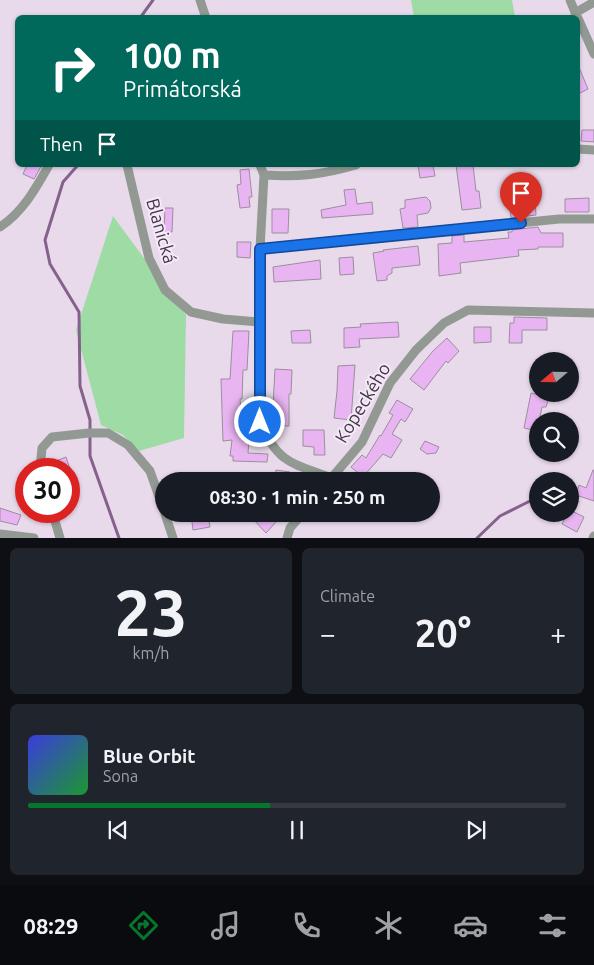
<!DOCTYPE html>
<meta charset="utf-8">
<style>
body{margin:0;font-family:Ubuntu,sans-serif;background:#20242c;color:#f1f3f6;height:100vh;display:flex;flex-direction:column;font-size:19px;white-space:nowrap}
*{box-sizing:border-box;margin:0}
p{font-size:16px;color:#9ea1a6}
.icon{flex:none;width:28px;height:28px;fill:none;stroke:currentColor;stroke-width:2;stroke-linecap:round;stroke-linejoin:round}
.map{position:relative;height:538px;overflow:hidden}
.sheet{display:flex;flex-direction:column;gap:10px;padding:10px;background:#0d0f14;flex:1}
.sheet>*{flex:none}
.top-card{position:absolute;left:15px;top:15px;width:565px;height:152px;border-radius:8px;box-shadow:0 1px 4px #0004;background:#00695c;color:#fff;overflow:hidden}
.needle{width:32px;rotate:250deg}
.tools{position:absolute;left:529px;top:352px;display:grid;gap:10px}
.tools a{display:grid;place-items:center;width:50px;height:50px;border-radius:50%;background:#171b24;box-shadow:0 1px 4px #0004;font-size:25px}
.speed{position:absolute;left:15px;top:458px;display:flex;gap:10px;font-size:25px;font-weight:700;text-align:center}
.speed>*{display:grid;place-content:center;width:65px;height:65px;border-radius:50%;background:#171b24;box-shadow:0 1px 4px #0004;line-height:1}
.speed .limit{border:8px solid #d22;background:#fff;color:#111}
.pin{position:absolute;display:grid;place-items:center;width:42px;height:42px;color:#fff;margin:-51px -21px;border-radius:50% 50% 50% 0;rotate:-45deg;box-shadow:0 0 5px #0007}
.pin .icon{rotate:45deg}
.me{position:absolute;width:55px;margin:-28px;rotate:0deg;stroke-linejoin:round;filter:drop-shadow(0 0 4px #0008)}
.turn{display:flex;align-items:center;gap:18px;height:105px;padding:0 25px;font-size:22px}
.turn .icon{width:65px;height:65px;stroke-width:2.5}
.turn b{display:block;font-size:35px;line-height:42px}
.then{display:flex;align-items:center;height:48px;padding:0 25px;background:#0003;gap:10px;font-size:19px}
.big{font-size:38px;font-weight:700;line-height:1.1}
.sheet .tile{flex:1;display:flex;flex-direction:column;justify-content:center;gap:8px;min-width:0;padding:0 18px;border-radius:8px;background:#20242c}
.sheet .dial{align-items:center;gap:0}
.dial b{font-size:65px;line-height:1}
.song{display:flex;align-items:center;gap:15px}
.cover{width:60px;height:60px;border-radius:8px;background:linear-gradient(135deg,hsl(240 70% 55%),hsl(130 70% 35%))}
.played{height:5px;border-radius:2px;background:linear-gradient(90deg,#04772c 45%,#363941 45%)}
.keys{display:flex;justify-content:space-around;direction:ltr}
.heat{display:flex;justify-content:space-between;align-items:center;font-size:28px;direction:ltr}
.sheet .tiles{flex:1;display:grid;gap:10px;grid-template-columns:1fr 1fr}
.tile:last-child{grid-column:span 2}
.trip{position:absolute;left:155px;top:472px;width:285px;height:50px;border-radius:25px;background:#171b24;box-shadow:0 1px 4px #0004;font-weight:700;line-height:50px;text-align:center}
.menu{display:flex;height:80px;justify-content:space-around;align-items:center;background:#090b0e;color:#9ea1a6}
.menu .icon{width:35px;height:35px}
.menu .active{color:#04772c}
.menu b{font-size:22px;color:#f1f3f6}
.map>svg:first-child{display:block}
.green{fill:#9edba5}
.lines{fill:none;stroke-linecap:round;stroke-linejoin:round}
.stream{stroke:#85628c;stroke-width:3}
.building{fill:#e8b5f2;stroke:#9b8e9e}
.street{stroke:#929993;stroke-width:9}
.route-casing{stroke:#114b97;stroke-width:12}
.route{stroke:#1a73e8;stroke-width:9}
.labels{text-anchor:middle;stroke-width:4;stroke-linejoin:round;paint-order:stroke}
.street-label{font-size:18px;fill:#3d383f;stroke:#f6e7f9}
</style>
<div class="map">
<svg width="594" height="538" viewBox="0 0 594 538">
<rect width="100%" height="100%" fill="#e9daeb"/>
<!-- green -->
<path class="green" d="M411 0H512L515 17H414Z
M113 216 186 315 184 438 139 451 123 435 101 425 76 330Z"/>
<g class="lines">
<!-- stream -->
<path class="stream" d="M140 18 153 0
M78 165 63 182 45 240 50 264 79 312 80 386 90 420V456L119 538
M477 538 500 516 534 499"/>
</g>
<!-- building -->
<path class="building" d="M578 65 588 89 578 94Z
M582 130H594V142L581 141Z
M27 165H42L34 179 23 174Z
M418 165H433L435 176 420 178Z
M456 165H473L476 191H479L481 208 462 210Z
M249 169 252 197H249L250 207 240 208 237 185 241 184 240 170Z
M355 189 357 204 372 202 373 214 322 218 321 210 346 205 344 190Z
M426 197 430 201 431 208 428 213 417 215 418 227 403 228 400 209 405 208V200Z
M589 198V212H565V199Z
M535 202 536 215 511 218 510 205Z
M165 208H173L172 232H164Z
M272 209H289L288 233H272Z
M538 227 541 233H563V247H538V249L518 250 519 256 460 263 461 273 439 276 438 244 452 243V236L464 235V242L509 238 508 232H512V230Z
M237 242H251L250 258 237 257Z
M418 246 420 265 392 268V273L387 276V280L377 281 373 253 384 251 383 250Z
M353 257 354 274 340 275 339 258Z
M320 260 321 279 274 282 273 267Z
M514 317 547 318V330H522V343H509L510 323H514Z
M398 322 399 337 359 339 360 347 344 348V328L361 327 360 324Z
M474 327H491V342L474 343Z
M310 330 311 343H292L291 331Z
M233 331H249L247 370H243L242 399H240L243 441H249L248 453 268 454 267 462 233 461V456H230L232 440 223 441 221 379H230Z
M447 338 459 351 448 363 446 361 424 390 410 379 433 351Z
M355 365 351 420 334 418 337 391 338 366Z
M275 369 292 370 291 394H289V426H272Z
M531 393 549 397 546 407H542L537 431 524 428Z
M397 400 413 409 405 422 401 419 392 434 402 440 391 458 383 454 363 477 351 467 362 455 366 458 380 435 381 436 393 415 389 413Z
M303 430H324L325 455H314V447L303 446Z
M425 441 439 447 436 453 427 454 420 449Z
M66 457 70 469H58L56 461Z
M276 470 290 472 289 481H274Z
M593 470H594V501L576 495 579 485 586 488Z
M0 508 21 515 17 525 0 521Z
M570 510 584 517 577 532 562 524 567 514H570Z
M191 514H208L210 527 193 530Z
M257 514H268L276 522 266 533 252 518Z"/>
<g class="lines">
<!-- street -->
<path class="street" d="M200 0 206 18
M570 0 577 17
M575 13 594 2
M578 18 594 54
M578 149 594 150
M127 165 149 258 165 290 191 312 223 319 260 322
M260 165 264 175 260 249V422C278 464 292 463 332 478
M264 175C300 177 321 175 356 165
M0 227C23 212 36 188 49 165
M260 249 559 219H594
M40 469 42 448 52 437 89 433H108L128 445 150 471 164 511
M329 481 362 442 390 383 416 350 444 323 468 310 594 313
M52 511 60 538
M165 514 173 538
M0 534 34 538
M287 538 290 528 302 514
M593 538 594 536"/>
</g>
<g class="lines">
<defs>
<path id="route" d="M260 422V249L521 223"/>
</defs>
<!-- route casing -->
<use href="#route" class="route-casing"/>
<!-- route -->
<use href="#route" class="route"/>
</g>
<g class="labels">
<!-- street labels -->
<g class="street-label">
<text transform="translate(161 231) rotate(74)" y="6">Blanická</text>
<text transform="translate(363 403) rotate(-59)" y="6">Kopeckého</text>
</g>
</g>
</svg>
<div class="tools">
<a><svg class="needle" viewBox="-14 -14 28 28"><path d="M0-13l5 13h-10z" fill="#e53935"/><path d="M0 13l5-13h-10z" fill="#9ea1a6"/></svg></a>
<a><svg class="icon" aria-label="search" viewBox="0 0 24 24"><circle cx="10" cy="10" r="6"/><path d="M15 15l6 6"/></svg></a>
<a><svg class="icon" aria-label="layers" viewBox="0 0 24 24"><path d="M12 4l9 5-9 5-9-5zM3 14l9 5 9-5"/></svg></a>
</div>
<div class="speed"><div class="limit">30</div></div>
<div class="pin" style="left:521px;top:223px;background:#d93025"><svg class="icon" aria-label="arrive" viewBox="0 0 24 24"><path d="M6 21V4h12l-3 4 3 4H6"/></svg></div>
<svg class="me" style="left:260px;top:422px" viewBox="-20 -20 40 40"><circle r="17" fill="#1a73e8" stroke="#fff" stroke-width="3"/><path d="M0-11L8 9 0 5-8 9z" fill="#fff"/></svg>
<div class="trip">08:30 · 1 min · 250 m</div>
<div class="top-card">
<div class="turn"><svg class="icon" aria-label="right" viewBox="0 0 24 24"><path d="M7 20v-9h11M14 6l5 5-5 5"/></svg><div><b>100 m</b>Primátorská</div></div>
<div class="then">Then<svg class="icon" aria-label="arrive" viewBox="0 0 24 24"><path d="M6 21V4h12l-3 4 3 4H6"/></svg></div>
</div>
</div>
<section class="sheet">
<div class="tiles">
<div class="tile dial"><b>23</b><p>km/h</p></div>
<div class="tile"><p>Climate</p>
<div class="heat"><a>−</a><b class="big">20°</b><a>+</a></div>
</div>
<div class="tile">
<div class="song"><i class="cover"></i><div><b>Blue Orbit</b><p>Sona</p></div></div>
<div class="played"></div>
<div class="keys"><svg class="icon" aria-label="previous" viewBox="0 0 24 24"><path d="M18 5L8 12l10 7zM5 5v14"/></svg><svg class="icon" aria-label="pause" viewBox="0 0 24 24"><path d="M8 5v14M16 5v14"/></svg><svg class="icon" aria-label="next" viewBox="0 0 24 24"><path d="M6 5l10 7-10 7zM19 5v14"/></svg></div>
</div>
</div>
</section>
<nav class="menu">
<b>08:29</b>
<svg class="icon active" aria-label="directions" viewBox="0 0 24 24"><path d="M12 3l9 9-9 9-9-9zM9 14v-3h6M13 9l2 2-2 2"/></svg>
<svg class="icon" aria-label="music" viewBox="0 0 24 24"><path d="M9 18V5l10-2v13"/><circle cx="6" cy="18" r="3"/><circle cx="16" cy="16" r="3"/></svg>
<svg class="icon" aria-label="phone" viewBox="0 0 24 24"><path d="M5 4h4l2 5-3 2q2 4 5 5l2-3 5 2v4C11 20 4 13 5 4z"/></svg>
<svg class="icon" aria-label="climate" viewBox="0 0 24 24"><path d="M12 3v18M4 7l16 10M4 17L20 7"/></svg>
<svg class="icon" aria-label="car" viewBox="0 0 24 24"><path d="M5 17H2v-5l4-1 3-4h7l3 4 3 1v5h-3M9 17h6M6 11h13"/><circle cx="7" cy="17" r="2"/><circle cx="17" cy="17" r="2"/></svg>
<svg class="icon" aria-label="filters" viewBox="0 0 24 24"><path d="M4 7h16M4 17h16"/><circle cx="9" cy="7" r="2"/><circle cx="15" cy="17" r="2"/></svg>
</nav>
